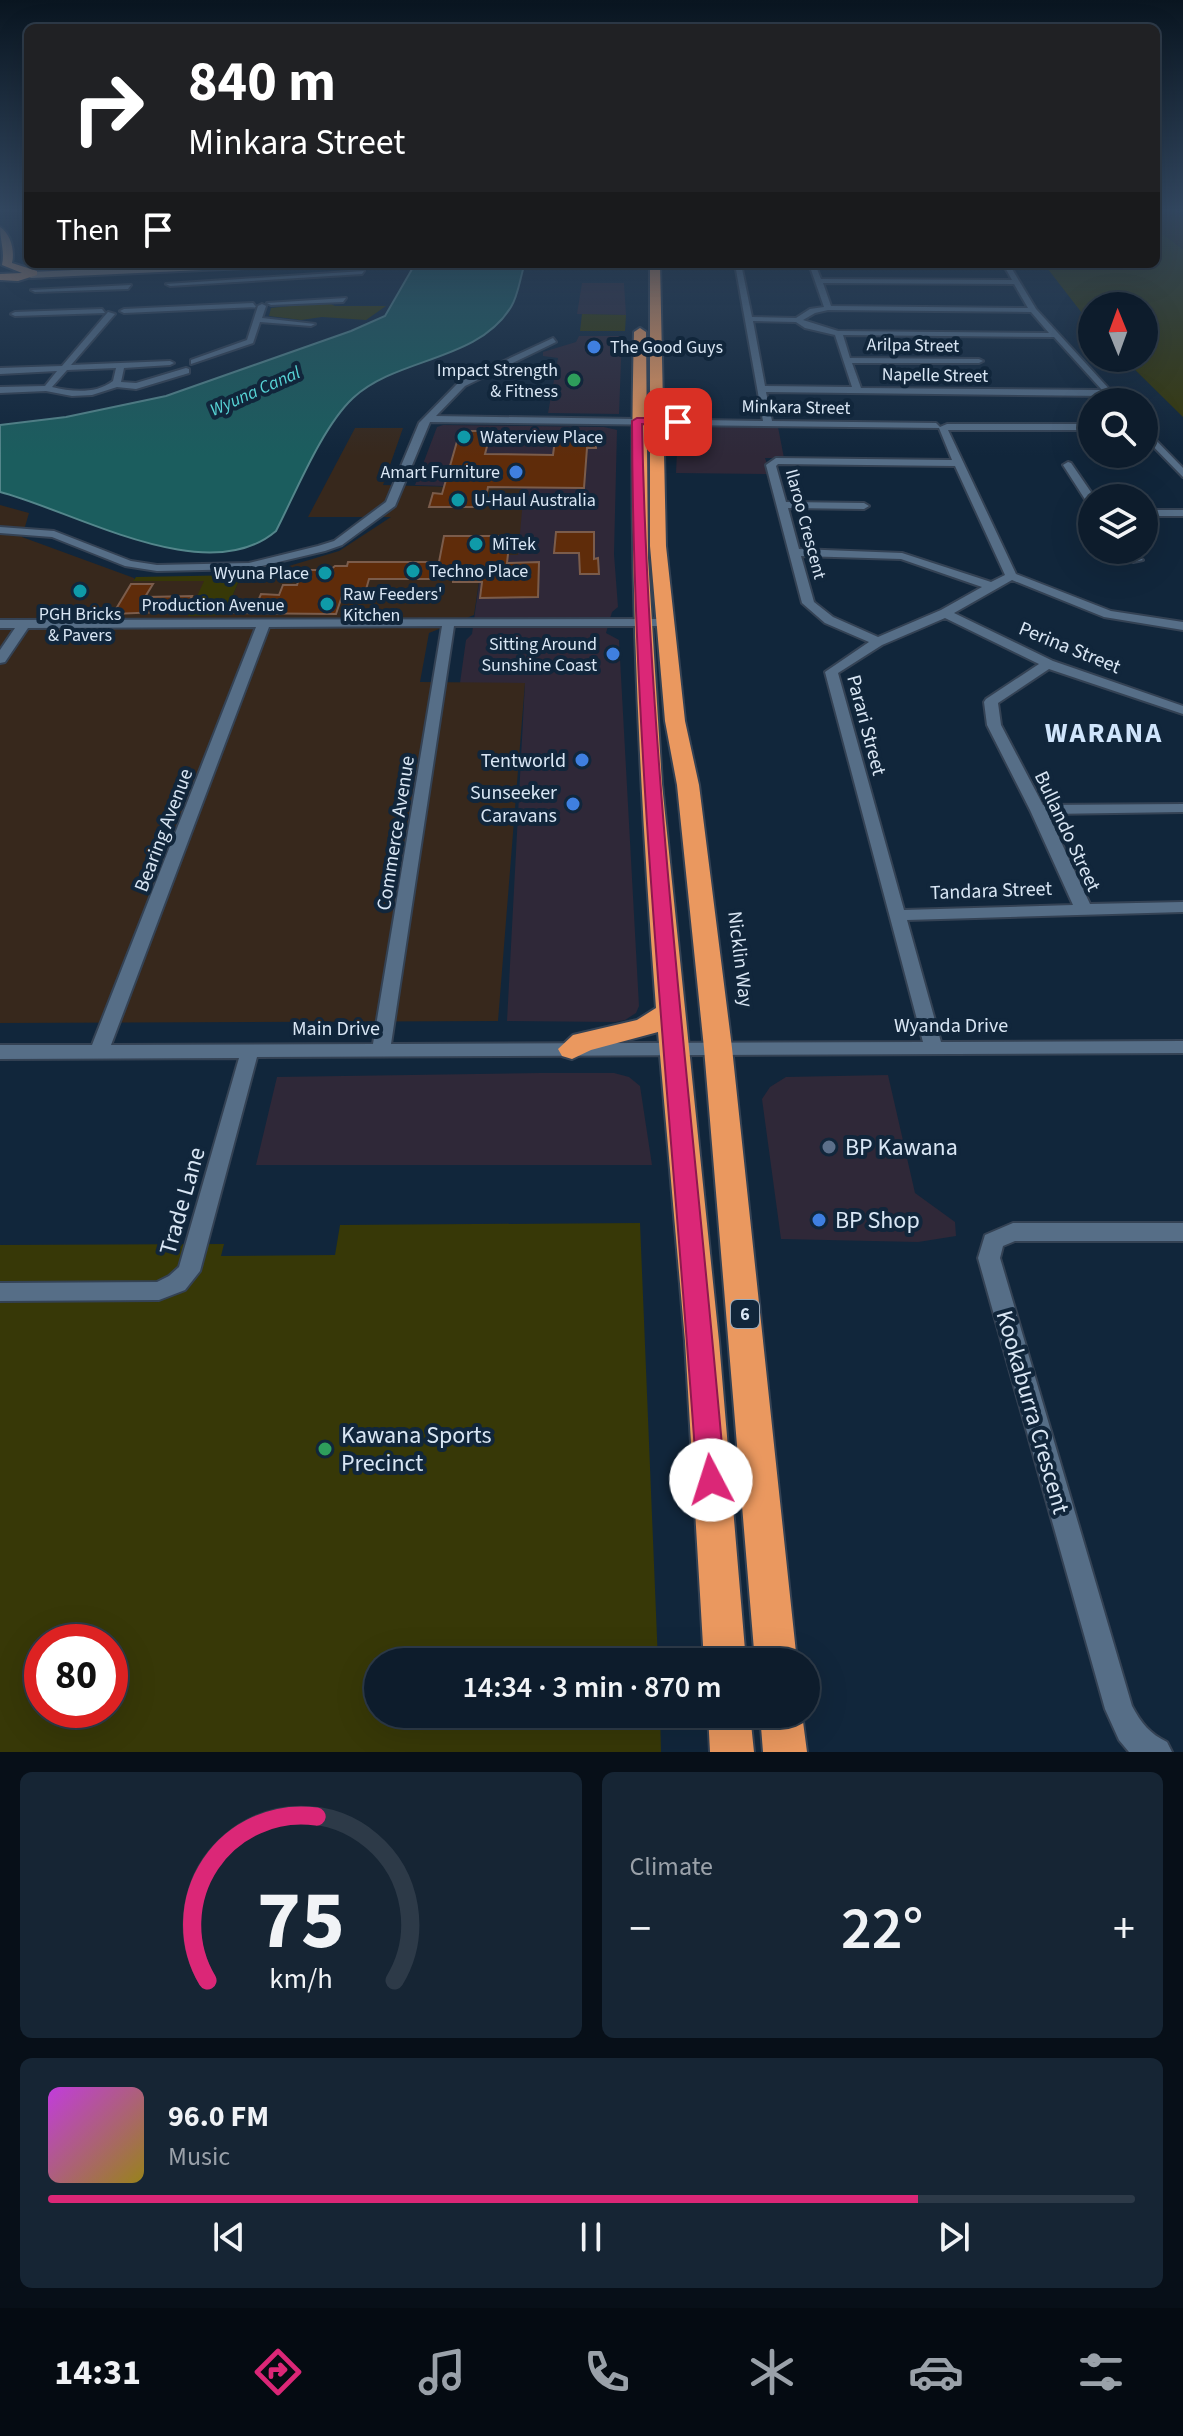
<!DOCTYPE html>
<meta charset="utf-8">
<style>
body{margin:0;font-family:"Source Sans 3",sans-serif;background:#162534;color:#f1f3f6;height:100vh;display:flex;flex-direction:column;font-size:30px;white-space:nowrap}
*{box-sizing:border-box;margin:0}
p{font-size:26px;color:#9aa1a9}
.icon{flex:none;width:44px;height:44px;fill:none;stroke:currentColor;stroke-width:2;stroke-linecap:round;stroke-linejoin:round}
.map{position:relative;height:1752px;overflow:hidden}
.details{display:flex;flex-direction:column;gap:20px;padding:20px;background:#070f18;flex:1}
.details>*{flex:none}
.hud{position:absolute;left:24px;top:24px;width:1136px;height:244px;border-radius:12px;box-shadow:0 8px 32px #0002,0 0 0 2px #2d3a48;background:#202124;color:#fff;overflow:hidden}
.needle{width:52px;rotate:359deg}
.buttons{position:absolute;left:1078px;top:292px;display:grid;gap:16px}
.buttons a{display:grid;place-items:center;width:80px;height:80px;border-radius:50%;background:#0d1c2c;box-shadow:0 8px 32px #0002,0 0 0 2px #2d3a48;font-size:40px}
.speed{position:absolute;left:24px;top:1624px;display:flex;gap:16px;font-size:40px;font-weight:700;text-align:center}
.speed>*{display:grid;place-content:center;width:104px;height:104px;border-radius:50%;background:#0d1c2c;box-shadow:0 8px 32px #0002,0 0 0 2px #2d3a48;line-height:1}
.speed .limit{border:12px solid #d22;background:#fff;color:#111}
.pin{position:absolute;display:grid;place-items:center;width:68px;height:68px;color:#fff;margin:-34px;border-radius:16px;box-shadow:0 4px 12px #0006}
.me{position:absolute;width:88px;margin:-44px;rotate:355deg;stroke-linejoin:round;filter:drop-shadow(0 0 6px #0008)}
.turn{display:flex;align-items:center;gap:28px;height:168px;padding:0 32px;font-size:36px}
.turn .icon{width:104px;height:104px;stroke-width:2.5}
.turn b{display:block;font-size:56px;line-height:68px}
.then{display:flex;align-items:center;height:76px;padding:0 32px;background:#0003;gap:16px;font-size:30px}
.big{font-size:60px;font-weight:600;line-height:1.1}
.details .card{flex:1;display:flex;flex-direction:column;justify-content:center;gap:12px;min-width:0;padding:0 28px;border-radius:12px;background:#162534}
.details .dial{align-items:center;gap:0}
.dial svg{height:208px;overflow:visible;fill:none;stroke:#2d3a48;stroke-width:7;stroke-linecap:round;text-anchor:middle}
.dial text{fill:#f1f3f6;stroke:none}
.song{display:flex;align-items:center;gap:24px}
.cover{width:96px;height:96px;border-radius:12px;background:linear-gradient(135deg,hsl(290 70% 55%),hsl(50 70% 35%))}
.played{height:8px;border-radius:4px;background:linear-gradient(90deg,#db2777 80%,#2d3a48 80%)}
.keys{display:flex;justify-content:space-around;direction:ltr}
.heat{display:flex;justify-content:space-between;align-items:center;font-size:44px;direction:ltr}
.details .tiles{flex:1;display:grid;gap:20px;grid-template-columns:1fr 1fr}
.card:last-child{grid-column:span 2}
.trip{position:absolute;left:364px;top:1648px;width:456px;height:80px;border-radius:40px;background:#0d1c2c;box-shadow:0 8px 32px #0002,0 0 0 2px #2d3a48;font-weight:600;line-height:80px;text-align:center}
.dock{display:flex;height:128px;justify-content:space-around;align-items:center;background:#050b12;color:#9aa1a9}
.dock .icon{width:56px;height:56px}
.dock .on{color:#db2777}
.dock b{font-size:36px;color:#f1f3f6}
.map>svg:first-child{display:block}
.commercial{fill:#2f2838}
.industrial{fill:#37281c}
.green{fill:#373807;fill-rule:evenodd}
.sand{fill:#342b0a}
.water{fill:#1b5d5e;stroke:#54868b;stroke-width:2}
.building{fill:#5f2c0a;stroke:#7b5c4b;stroke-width:2}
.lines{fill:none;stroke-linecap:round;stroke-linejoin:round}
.street-casing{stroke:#344254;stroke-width:4}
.secondary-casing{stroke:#344254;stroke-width:4}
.primary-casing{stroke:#344254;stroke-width:4}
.highway-casing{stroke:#344254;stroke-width:4}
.street{fill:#566e87;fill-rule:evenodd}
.secondary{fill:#827b7b;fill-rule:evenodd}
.primary{fill:#af876f;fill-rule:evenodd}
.highway{fill:#ea985f;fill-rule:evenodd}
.route{fill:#db2777;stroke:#8e194d;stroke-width:2}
.shop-dot{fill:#3f7fe0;stroke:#11263b;stroke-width:3}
.leisure-dot{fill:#2e9e5b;stroke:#11263b;stroke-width:3}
.culture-dot{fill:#0f9aa8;stroke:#11263b;stroke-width:3}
.service-dot{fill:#5c6f8a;stroke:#11263b;stroke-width:3}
.labels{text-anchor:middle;stroke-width:8;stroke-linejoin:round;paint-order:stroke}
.far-street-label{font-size:18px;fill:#d9e6f4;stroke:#11263b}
.far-poi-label{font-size:18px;fill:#d9e6f4;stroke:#11263b;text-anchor:start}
.far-water-label{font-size:18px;font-style:italic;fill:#57d4d6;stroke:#11263b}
.shield{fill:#11263b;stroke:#9dacbc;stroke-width:2}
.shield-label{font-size:18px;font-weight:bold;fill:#d9e6f4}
.street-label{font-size:20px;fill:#d9e6f4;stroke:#11263b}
.poi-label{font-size:20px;fill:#d9e6f4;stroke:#11263b;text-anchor:end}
.near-poi-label{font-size:24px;fill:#d9e6f4;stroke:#11263b;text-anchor:start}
.near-street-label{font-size:24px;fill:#d9e6f4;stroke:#11263b}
.district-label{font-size:28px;font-weight:bold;letter-spacing:2px;fill:#d0e5fc;stroke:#11263b}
</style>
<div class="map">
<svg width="1183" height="1752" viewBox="0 0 1183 1752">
<rect width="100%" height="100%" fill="#11263b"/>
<!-- commercial -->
<path class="commercial" d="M582 283H624L626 315 577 314Z
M579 336H622L619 414 548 413 558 358 543 356V352L576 342Z
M443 425 604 427 617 430 614 554 618 607 612 612 606 633 619 640 639 1006 636 1013 625 1020 615 1022 507 1021 525 683H460L466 640 472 634 483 555 524 489 415 485 437 427Z
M684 426 778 427 784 458H765L771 474 676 473 678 431Z
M541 1073H614L629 1077 640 1086 652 1165H256L277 1077Z
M888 1075 915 1193 955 1222 956 1236 918 1242 781 1239 762 1099 770 1087 786 1077Z"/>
<!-- industrial -->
<path class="industrial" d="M355 428H403L383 485 524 489 518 555H483L474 615 429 633 420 682 525 683 498 1021 0 1023V505L29 513 22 537 134 578V581H205L188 615H224L239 581 339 551 391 517H308Z"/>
<!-- green -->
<path class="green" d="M1156 229 1183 249V417L1123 358H1144V306H1092V326L1044 264H1156Z
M327 302 335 306H386L366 320 322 317 301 320 269 316 271 308Z
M582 314 626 315 625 331H580Z
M244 575 239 581 224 615 188 616 204 581H133L136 577Z
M640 1223 658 1662H378V1714H660L661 1752H0V1245L224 1244 221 1256 335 1255 340 1225ZM42 1642H110V1710H42Z"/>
<!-- sand -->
<path class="sand" d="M1156 210H1175L1183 218V249L1156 229Z"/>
<!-- water -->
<path class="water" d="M415 264 524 266C520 279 518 296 511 307 477 362 397 357 353 398 322 427 296 492 276 531 207 590 74 511 0 492V425L66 417 166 396 351 331 385 316Z"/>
<!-- building -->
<path class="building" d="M460 431H491L485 454 553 455 556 432 597 433 596 448H587L584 488 488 487 484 507H429L433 493 442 494Z
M556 532H594V559L598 558 599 574H580L579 553H554Z
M444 536H510L507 563 539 562 538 597 480 598 482 582H453V579H369L365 593H343L336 614 234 613 240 601H258L261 594 279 595 283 585H297L300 576H305L307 570H330L335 566H347L348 562H439Z
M131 584H153L145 597 192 596 185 611 113 614Z"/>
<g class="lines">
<defs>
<path id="street" d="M735 264H741L752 317 796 318 810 309 824 307 809 264H815L821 279 1012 280 1003 264H1009L1036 309 1121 402H1112L1106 396 766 392 772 421 936 423 940 427 947 424H1092V430H948L1016 574 1111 611 1183 622V630L1104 617 1012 580 954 613 1053 661 1183 706V714L1049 669 998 703 1001 725 1043 805 1183 804V812L1048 814 1090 904 1183 902V912L907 920 941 1042 1183 1041V1053L257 1057 200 1271 185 1290 159 1300 0 1301V1283L157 1282 169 1276 179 1267 239 1058 0 1059V1045H92L256 627 28 628 5 662 0 663V650L15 628H0V620L671 619 673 622 667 626H454L391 1044 923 1042 825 672 869 642 825 623 802 603 766 465 776 458 952 460 939 428 430 422 395 506 342 545 325 551 249 569 157 571 125 566 52 537 0 533V527L54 531 131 561 157 565 249 563 318 546 334 541 386 502 419 423 459 382 553 338 556 342 465 386 436 416 763 421ZM823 283 1014 284 1028 308 831 306ZM828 310 1031 312 1049 333 838 331 803 320 815 313ZM753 321 796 322 805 328 835 335 852 387 765 386ZM843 335 1054 337 1102 390 861 388 852 363H979L983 361 979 359 850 358ZM778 464 955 466 1005 575 991 582 902 553 799 549 788 508 864 509 869 506 864 503 786 502 776 466ZM801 556 901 559 982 587 941 610 878 637 833 617 814 602ZM945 618 1039 664 986 699 984 702 987 725 1030 810 1073 905 904 910 838 673 882 645ZM442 626 373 1044 111 1045 269 627Z
M364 271 362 274 170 286 166 284Z
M131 285 128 289 35 292 31 290Z
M346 298 343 302 271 305 267 303Z
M253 303 256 307 124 313 120 311 124 309Z
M262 304 266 306 262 318 315 324 311 326 260 322 253 343 191 364V360L247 340 258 306Z
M102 309 105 313 15 316 11 314 15 312Z
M108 312 115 314 71 365 170 361 174 363 170 365 124 368 121 382 136 383 186 368 189 369V373L136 389 117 387 92 395 72 396 46 391 0 393V387L45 386 57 371 0 374V368L62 366ZM116 368 113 381C96 394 72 392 52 387L67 370Z
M1144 428 1183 468V477L1144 437Z
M1068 462 1071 463 1095 498H1092V505L1088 504 1063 465Z
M1144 510H1183V516H1144Z
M1117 550H1130L1143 560 1133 562Z
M1013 1223H1183V1241H1015L1003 1246 1000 1258 1132 1706C1141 1723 1150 1734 1167 1742L1172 1752H1129L1119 1740 1105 1709 978 1258 985 1235Z"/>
<path id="secondary" d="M207 264H273L268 267 31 278 26 275 31 272Z"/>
<path id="primary" d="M0 227C11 234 15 251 12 263L37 271V275L18 281 0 280V274L22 273 2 265C5 251 0 241 0 227Z"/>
<path id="highway" d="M650 264H660L666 546 685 721 699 785 732 1048 797 1662H755L704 1048 677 785 665 721 650 546Z
M640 328 646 332 648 558 662 784 719 1341 746 1662H704L685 1341 658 1032 591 1050 572 1059 562 1056 558 1049 573 1035 637 1020 656 1008C639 783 628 558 634 332Z
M708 1714H750L754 1752H710Z
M760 1714H802L807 1752H763Z"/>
</defs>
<!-- street casing -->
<use href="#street" class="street-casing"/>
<!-- secondary casing -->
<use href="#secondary" class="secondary-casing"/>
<!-- primary casing -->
<use href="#primary" class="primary-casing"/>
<!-- highway casing -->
<use href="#highway" class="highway-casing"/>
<!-- street -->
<use href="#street" class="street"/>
<!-- secondary -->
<use href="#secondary" class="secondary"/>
<!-- primary -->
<use href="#primary" class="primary"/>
<!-- highway -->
<use href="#highway" class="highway"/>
</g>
<!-- sky -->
<linearGradient id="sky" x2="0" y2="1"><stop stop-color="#091520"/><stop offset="0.46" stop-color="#324760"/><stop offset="1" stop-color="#324760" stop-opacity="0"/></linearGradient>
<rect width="1183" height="456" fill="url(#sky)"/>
<!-- route -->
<path class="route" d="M637 418H678L683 422 678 425 642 424C649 778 695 1128 725 1480L721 1490 711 1493 701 1490 697 1480C673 1127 633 775 632 421Z"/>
<!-- markers -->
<g class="shop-dot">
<circle cx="594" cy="347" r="8"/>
<circle cx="516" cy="472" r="8"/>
<circle cx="613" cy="654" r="8"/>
<circle cx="582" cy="760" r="8"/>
<circle cx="573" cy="804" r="8"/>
<circle cx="819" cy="1220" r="8"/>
</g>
<g class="leisure-dot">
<circle cx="574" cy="380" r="8"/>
<circle cx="325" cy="1449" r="8"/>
</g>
<g class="culture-dot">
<circle cx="464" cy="437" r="8"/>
<circle cx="458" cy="500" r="8"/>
<circle cx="476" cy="544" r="8"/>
<circle cx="413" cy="571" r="8"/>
<circle cx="325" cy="573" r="8"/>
<circle cx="80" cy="591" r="8"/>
<circle cx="327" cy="604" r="8"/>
</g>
<circle class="service-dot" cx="829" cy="1147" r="8"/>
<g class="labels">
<!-- far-street labels -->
<g class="far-street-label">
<text transform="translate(913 345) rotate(1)" y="6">Arilpa Street</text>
<text transform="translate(935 375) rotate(1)" y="6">Napelle Street</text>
<text transform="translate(796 407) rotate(1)" y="6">Minkara Street</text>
<text transform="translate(806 524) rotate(75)" y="6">Ilaroo Crescent</text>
<text x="213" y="611">Production Avenue</text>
</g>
<!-- far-poi labels -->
<g class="far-poi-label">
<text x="610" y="353">The Good Guys</text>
<text x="558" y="376" text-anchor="end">Impact Strength<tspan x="558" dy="21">&amp; Fitness</tspan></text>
<text x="480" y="443">Waterview Place</text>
<text x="500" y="478" text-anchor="end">Amart Furniture</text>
<text x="474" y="506">U-Haul Australia</text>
<text x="492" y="550">MiTek</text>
<text x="429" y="577">Techno Place</text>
<text x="309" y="579" text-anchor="end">Wyuna Place</text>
<text x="343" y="600">Raw Feeders'<tspan x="343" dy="21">Kitchen</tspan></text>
<text x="80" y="620" text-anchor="middle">PGH Bricks<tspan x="80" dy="21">&amp; Pavers</tspan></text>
<text x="597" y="650" text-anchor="end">Sitting Around<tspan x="597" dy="21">Sunshine Coast</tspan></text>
</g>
<!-- far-water labels -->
<g class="far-water-label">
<text transform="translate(255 391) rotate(-24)" y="6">Wyuna Canal</text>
</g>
<!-- shield labels -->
<rect class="shield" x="731" y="1300" width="28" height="28" rx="6"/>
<g class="shield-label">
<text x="745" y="1320">6</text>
</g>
<!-- street labels -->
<g class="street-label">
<text transform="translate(1070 647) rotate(22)" y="7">Perina Street</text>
<text transform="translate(867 725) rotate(75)" y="7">Parari Street</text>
<text transform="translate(163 830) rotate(-69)" y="7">Bearing Avenue</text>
<text transform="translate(1068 831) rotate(65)" y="7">Bullando Street</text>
<text transform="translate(395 833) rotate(-81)" y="7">Commerce Avenue</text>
<text transform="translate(991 890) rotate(-2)" y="7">Tandara Street</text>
<text transform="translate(741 959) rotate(83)" y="7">Nicklin Way</text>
<text x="951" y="1032">Wyanda Drive</text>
<text x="336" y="1035">Main Drive</text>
</g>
<!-- poi labels -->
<g class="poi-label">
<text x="566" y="767">Tentworld</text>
<text x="557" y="799">Sunseeker<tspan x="557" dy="23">Caravans</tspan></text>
</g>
<!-- near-poi labels -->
<g class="near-poi-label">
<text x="845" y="1155">BP Kawana</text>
<text x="835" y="1228">BP Shop</text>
<text x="341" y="1443">Kawana Sports<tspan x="341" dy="28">Precinct</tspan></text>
</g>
<!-- near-street labels -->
<g class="near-street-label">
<text transform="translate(182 1201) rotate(-74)" y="8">Trade Lane</text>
<text transform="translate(1033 1412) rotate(74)" y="8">Kookaburra Crescent</text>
</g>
<!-- district labels -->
<g class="district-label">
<text x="1104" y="742">WARANA</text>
</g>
</g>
</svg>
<div class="buttons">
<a><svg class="needle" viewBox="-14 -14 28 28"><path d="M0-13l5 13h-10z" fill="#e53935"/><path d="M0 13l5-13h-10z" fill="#9aa1a9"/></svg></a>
<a><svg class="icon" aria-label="search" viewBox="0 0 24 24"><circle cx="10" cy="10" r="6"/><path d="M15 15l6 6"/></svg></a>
<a><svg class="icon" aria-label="layers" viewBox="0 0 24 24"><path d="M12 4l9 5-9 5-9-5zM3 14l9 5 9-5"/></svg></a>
</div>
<div class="speed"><div class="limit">80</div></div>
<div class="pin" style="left:678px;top:422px;background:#d93025"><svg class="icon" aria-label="arrive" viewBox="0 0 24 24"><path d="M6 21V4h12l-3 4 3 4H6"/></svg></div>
<svg class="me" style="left:711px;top:1480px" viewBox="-20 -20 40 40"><circle r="19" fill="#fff"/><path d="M0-13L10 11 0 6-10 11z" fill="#db2777"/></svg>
<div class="trip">14:34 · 3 min · 870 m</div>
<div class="hud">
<div class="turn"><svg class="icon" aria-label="right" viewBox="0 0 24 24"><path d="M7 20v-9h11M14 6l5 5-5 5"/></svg><div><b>840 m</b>Minkara Street</div></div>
<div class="then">Then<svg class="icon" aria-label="arrive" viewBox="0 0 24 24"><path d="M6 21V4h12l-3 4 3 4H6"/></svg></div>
</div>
</div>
<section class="details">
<div class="tiles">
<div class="card dial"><svg viewBox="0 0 100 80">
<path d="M14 69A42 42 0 1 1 86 69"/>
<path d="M14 69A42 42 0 0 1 56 6" stroke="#db2777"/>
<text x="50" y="56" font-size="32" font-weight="700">75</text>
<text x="50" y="72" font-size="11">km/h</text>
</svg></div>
<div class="card"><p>Climate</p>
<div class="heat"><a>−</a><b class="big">22°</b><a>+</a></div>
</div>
<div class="card">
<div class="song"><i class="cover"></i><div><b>96.0 FM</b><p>Music</p></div></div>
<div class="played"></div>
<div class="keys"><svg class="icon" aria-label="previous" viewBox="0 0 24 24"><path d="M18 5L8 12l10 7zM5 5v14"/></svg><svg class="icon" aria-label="pause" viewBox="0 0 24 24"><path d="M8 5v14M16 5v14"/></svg><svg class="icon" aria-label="next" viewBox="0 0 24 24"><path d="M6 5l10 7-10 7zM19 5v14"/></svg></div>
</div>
</div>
</section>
<nav class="dock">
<b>14:31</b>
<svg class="icon on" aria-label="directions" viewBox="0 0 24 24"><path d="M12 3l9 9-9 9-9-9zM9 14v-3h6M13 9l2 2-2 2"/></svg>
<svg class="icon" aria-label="music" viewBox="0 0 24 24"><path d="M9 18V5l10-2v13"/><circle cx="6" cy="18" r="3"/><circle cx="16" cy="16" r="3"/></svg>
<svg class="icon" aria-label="phone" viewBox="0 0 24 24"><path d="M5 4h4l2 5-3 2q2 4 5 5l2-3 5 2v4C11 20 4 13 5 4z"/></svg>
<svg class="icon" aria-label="climate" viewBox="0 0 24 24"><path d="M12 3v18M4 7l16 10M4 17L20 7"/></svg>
<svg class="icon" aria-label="car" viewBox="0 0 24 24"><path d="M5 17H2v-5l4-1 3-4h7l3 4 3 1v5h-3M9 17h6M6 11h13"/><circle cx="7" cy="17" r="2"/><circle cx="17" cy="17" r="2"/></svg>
<svg class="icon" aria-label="filters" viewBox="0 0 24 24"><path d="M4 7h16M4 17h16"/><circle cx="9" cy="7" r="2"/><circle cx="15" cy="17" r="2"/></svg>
</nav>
